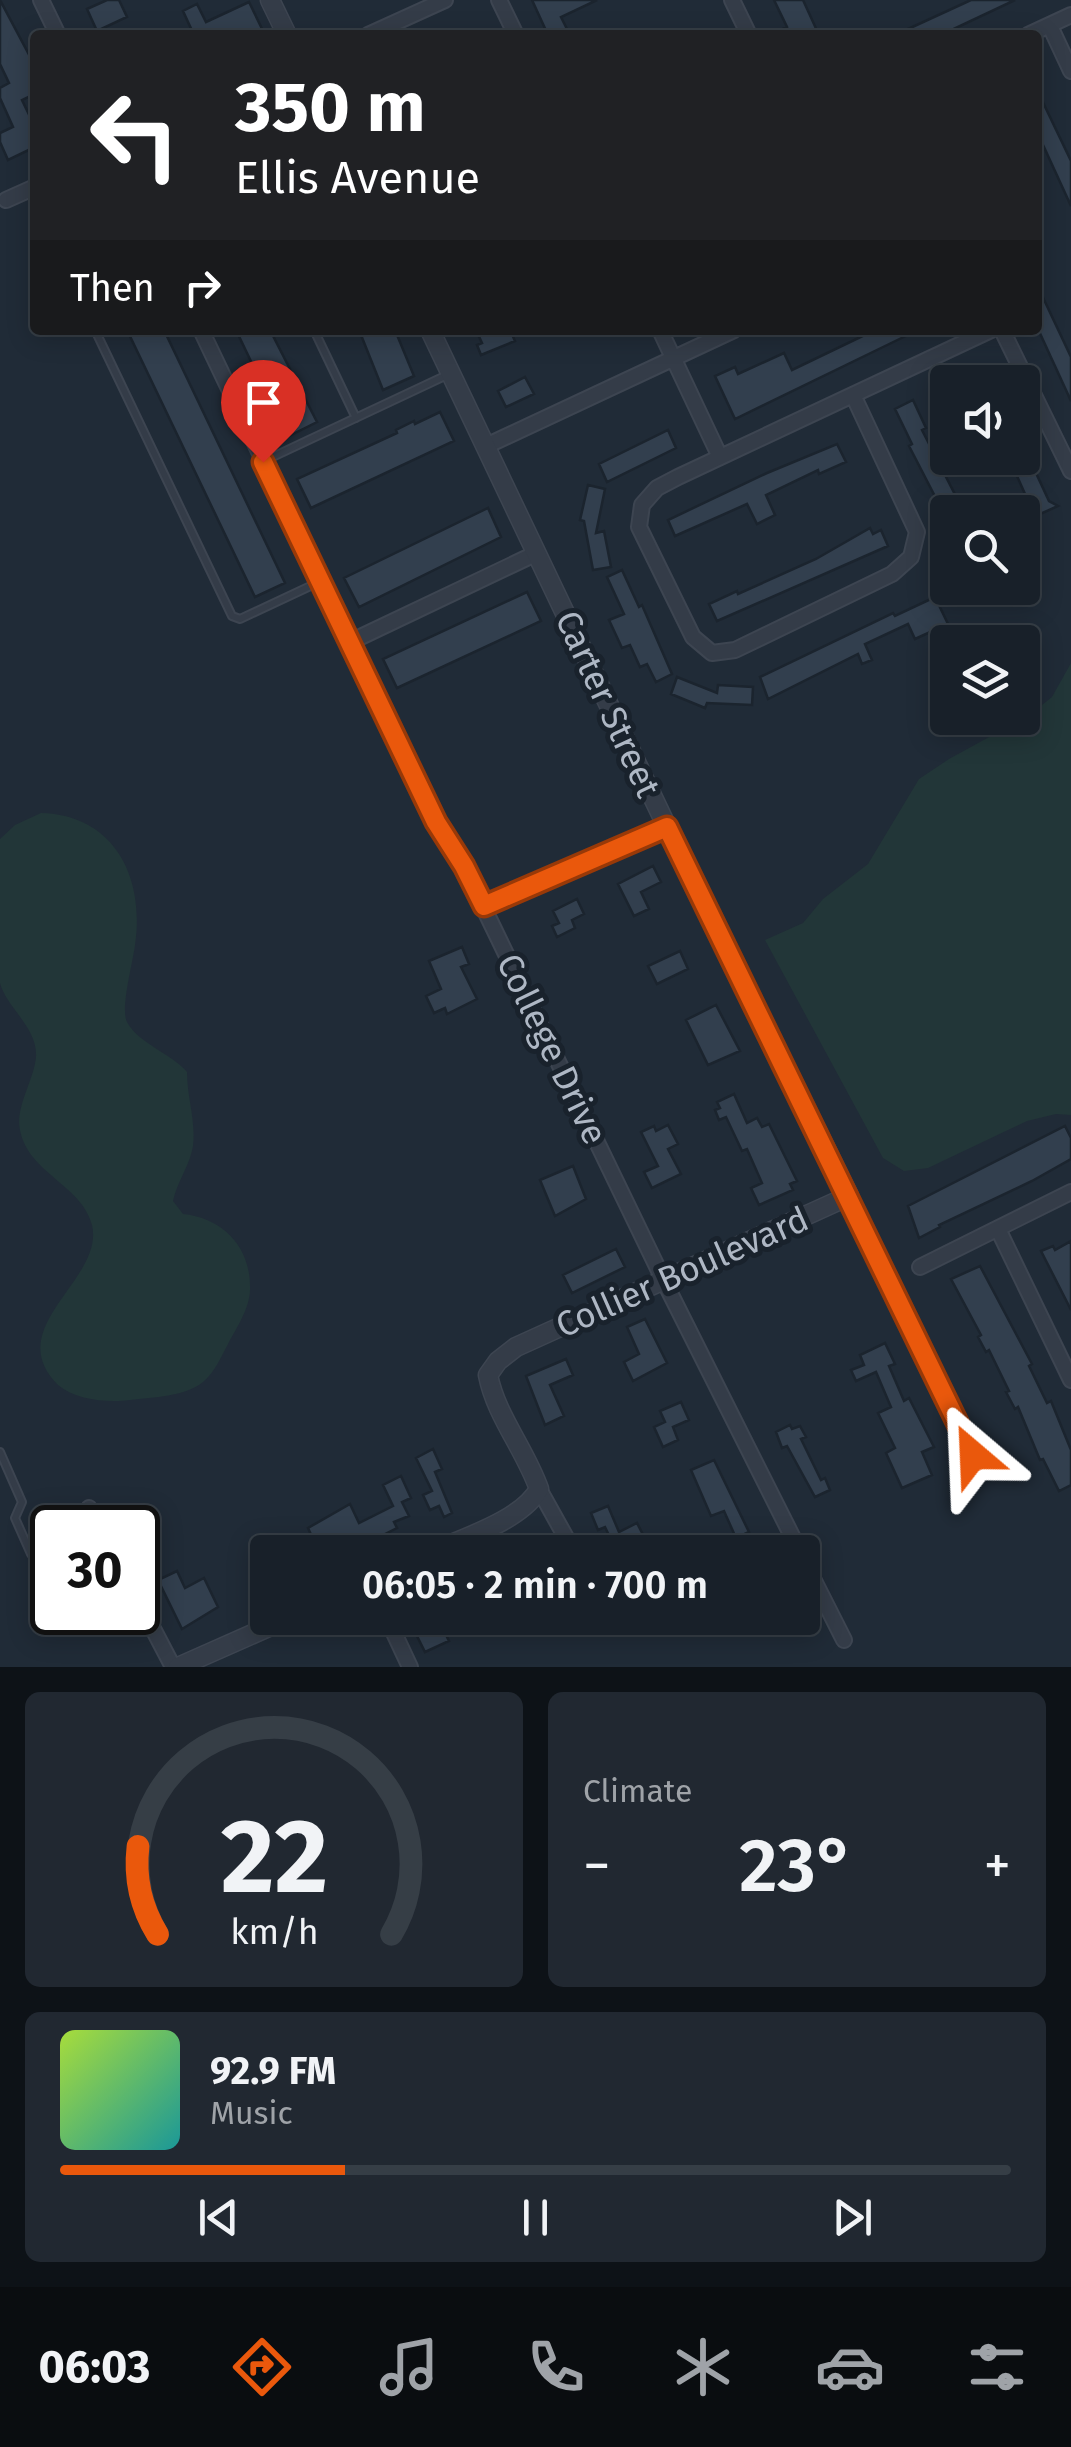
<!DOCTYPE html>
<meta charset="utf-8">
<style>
body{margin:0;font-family:"Fira Sans",sans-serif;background:#212831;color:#f1f3f6;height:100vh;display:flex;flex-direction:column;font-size:38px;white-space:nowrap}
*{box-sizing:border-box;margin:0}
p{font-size:32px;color:#9fa3a8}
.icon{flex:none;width:55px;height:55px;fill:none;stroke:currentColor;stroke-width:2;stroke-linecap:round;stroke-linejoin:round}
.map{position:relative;height:1667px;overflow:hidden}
.sheet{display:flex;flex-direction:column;gap:25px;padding:25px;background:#0d1217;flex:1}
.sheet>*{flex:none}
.hud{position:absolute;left:30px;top:30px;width:1012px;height:305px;border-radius:10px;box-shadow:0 5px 25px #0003,0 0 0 2px #363e46;background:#202124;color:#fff;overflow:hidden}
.fabs{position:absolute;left:930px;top:365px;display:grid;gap:20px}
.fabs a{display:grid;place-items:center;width:110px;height:110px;border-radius:10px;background:#182029;box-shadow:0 5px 25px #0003,0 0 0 2px #363e46;font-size:50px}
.speed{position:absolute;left:30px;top:1505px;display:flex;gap:20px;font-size:50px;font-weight:700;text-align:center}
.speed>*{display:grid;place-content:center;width:130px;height:130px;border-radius:50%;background:#182029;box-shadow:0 5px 25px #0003,0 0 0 2px #363e46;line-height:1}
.speed .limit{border:5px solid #111;border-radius:15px;background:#fff;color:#111}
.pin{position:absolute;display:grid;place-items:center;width:85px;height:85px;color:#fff;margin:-102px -42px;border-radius:50% 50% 50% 0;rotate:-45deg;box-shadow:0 0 10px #0007}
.pin .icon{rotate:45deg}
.me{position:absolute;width:110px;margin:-55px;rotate:334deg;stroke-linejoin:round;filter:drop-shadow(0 0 8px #0008)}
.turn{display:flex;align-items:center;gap:35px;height:210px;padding:0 40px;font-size:45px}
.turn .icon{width:130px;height:130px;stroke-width:2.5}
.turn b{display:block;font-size:70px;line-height:85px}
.then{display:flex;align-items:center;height:95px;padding:0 40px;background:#0003;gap:20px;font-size:38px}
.big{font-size:75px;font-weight:600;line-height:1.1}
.sheet .tile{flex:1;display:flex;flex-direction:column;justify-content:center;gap:15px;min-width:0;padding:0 35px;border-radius:15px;background:#212831}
.sheet .dial{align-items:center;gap:0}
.dial svg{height:260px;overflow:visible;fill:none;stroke:#363e46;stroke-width:7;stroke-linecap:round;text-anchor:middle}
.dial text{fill:#f1f3f6;stroke:none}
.song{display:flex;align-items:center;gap:30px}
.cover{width:120px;height:120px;border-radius:15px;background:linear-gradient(135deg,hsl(80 70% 55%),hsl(180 70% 35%))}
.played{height:10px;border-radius:5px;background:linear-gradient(90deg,#ea580c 30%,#363e46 30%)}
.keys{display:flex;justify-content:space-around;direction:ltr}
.heat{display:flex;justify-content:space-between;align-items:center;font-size:55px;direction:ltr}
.sheet .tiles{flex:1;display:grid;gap:25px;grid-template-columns:1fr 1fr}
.tile:last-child{grid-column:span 2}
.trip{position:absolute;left:250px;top:1535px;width:570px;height:100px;border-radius:10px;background:#182029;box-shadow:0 5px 25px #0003,0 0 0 2px #363e46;font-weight:600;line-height:100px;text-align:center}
.menu{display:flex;height:160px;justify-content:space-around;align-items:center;background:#0a0d10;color:#9fa3a8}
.menu .icon{width:70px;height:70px}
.menu .selected{color:#ea580c}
.menu b{font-size:45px;color:#f1f3f6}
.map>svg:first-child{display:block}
.green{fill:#223638}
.building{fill:#323f4e;stroke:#1b242e;stroke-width:2.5}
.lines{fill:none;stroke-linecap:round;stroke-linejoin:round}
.service-casing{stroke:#3d4551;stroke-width:10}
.minor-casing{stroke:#3d4551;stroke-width:18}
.tertiary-casing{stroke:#3d4551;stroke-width:21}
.service{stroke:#343c48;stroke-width:6}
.minor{stroke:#343c48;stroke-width:14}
.tertiary{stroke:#343c48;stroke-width:18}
.route-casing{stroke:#983908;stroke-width:25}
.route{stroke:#ea580c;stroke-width:18}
.labels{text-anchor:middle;stroke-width:10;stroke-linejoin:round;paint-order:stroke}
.street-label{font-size:35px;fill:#aeb7c4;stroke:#19222c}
</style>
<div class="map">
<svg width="1071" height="1667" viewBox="0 0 1071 1667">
<rect width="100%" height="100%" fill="#202b37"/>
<!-- green -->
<path class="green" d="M1071 663V1115L1056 1114 1027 1121 928 1168 904 1171 883 1158 765 940 803 923 823 899 868 864 919 779 949 759 1031 714 1052 697Z
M41 813C115 815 145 878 135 945 133 962 120 1009 127 1022 139 1044 171 1053 187 1072 187 1098 196 1120 193 1146 190 1165 177 1182 173 1201L183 1214C223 1218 251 1247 250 1289 250 1308 237 1327 228 1344 221 1357 215 1372 203 1382 184 1397 154 1397 130 1400 108 1403 76 1400 58 1385 0 1327 105 1280 92 1225 82 1185 28 1173 20 1130 15 1107 34 1080 36 1057 38 1028 6 1007 0 983 0 972 0 957 0 945 0 910 0 875 0 839L15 825Z"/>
<!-- building -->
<path class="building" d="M0 0 35 66V94L22 100 35 127V147L8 160 0 142V133L13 127 0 98V88L9 83 0 64Z
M107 0H119L127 17 97 31 87 9Z
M532 0H597L561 17 570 35H548Z
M774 0H803L819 35H770L787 27Z
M971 0H1015L941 35H895Z
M249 2 265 35H194L183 11 197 4 206 22Z
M1038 92 1071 161V206L1038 134Z
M1038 287 1071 357V401L1038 329Z
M127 330H164L285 583 255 597Z
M236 330H270L317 422 287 437Z
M359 330H395L414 376 383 390Z
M476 330H510L515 341 481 355 477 345 482 343Z
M875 330H918L735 419 715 376 735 367 738 374 784 353 792 370Z
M525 377 534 394 506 407 498 391Z
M913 400 926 428 922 430 964 512H943L909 446 912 444 895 409Z
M440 412 454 441 311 508 297 479 397 433 396 430 414 421 415 424Z
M668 430 676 448 607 482 599 464Z
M837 444 846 462 819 474 818 470 766 495 775 515 757 524 747 504 675 536 668 520 767 473Z
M1009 458H1029L1049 501 1058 506 1029 519 1023 506 1029 503Z
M588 485 605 489 596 533 604 531 611 567 593 570 584 521 580 520Z
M488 508 501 537 359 607 344 578Z
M870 528 873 534 881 530 888 546 717 621 709 604 737 591 738 594 816 559Z
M622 570 639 607 642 605 672 674 656 682 647 664 640 667 630 645 622 648 609 620 624 614 607 577Z
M527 592 541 621 397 688 383 659Z
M935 597 948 624 915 639 908 624 865 644 872 660 862 664 858 654 768 699 760 677 893 613 895 616Z
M677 677 717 693 718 685 753 687 752 705 707 703 705 708 671 694Z
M653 866 661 882 641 892 649 909 634 916 618 884Z
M577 899 584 914 572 920 575 928 557 937 552 926 559 923 553 911Z
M462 947 469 964 461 967 477 999 447 1014 445 1008 434 1013 426 996 441 989 429 961Z
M680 951 688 969 657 984 648 966Z
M716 1005 740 1051 708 1065 686 1020Z
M734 1094 747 1123 757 1118 762 1127 769 1124 797 1181 790 1184 793 1190 759 1205 751 1188 762 1183 747 1149 742 1151 726 1117 719 1120 715 1110 720 1108 717 1102Z
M668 1125 678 1144 668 1149 681 1174 652 1188 644 1172 658 1166 641 1132 654 1126 656 1131Z
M1065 1126 1071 1138V1159L1032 1181 939 1225 940 1227 919 1238 908 1206Z
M573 1166 586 1199 555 1216 540 1180Z
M1071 1241V1310L1041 1251 1053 1246 1055 1250Z
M616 1249 625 1267 572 1293 563 1275Z
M980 1266 1032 1364 1029 1366 1047 1403 1051 1401 1071 1450V1485L1059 1491 1043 1459 1040 1460 1018 1407 1015 1409 1006 1392 1009 1391 989 1350 986 1352 978 1337 981 1335 951 1279Z
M645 1319 667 1363 633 1381 624 1362 639 1354 627 1327Z
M885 1343 895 1364 889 1366 904 1401 909 1398 934 1447 922 1452 932 1475 902 1488 886 1453 895 1448 878 1413 891 1407 876 1372 856 1381 851 1370 864 1365 860 1355Z
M566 1359 573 1375 550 1385 564 1416 545 1425 526 1376Z
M681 1402 689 1420 673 1427 678 1440 663 1447 654 1427 665 1422 660 1411Z
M790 1425 792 1429 800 1426 806 1437 801 1439 821 1480 825 1478 830 1490 815 1497 787 1446 782 1448 776 1432Z
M433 1449 442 1469 435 1472 452 1513 444 1517 439 1506 430 1510 423 1495 432 1491 416 1458Z
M714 1460 749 1532 736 1538 724 1511 711 1516 691 1470Z
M401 1476 411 1498 402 1502 409 1516 394 1522 397 1528 375 1539 373 1535 337 1552H319L308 1528 350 1504 359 1523 393 1506 383 1485Z
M608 1506 619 1532 637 1523 652 1552H617L605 1527 598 1530 591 1513Z
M177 1571 185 1588 204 1578 218 1607 182 1629 158 1580Z
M408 1618H457L441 1625 449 1641 425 1652Z"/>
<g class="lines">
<defs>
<path id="service" d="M95 330 232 616 240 619 319 582
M314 330 356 418
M264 461 447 375
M0 1452 22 1502 15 1518 31 1554 41 1562 52 1557"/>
<path id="minor" d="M41 0 58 35
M499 0 516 35
M732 0 749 35
M1050 26 1071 71
M368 35 445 0
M1028 35 1071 15
M6 200 35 187
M201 330 436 823 463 865 664 1281 800 1552
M660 330 720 457
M1002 330 1071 471
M853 395 917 532 911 557 892 574 735 650 712 653 693 637 639 527 642 505 657 488 678 477 991 330
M486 446 734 330
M350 642 537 553
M483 906 667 827
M849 1196 973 1455
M998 1229 1071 1380
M920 1267 1071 1192
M539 1489 574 1552
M89 1508 99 1528
M802 1557 844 1640
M138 1600 173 1667
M387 1618 410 1667"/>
<path id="tertiary" d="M270 0 287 35
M430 330 667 827 849 1196 516 1347 498 1361 488 1375C496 1416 525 1449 539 1489 522 1520 464 1538 432 1552
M178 1667 289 1618"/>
</defs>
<!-- service casing -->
<use href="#service" class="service-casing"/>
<!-- minor casing -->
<use href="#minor" class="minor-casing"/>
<!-- tertiary casing -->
<use href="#tertiary" class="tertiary-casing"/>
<!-- service -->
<use href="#service" class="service"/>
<!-- minor -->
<use href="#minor" class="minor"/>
<!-- tertiary -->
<use href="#tertiary" class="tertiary"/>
</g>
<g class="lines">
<defs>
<path id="route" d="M263 462 436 822 464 866 484 906 667 827 973 1455"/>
</defs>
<!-- route casing -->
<use href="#route" class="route-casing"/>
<!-- route -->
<use href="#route" class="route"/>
</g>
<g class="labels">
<!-- street labels -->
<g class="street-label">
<text transform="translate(608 704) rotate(65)" y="12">Carter Street</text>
<text transform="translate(552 1049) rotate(64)" y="12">College Drive</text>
<text transform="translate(682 1272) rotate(-24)" y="12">Collier Boulevard</text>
</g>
</g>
</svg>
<div class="fabs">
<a><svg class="icon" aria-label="sound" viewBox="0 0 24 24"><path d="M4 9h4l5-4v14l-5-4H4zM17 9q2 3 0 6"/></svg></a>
<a><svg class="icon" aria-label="search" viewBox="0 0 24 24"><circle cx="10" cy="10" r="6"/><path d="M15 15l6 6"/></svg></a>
<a><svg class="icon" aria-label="layers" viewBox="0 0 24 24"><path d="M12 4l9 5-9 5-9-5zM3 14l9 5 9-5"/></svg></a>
</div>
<div class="speed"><div class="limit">30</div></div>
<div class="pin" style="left:263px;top:462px;background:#d93025"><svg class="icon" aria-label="arrive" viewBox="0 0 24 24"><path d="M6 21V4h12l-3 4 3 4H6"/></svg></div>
<svg class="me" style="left:973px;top:1455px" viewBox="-20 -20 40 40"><path d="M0-17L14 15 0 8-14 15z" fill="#ea580c" stroke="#fff" stroke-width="4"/></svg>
<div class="trip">06:05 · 2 min · 700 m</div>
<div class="hud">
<div class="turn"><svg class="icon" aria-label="left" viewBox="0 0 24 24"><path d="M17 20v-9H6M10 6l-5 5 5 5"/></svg><div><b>350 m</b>Ellis Avenue</div></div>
<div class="then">Then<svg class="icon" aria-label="right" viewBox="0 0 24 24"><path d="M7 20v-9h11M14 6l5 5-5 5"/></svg></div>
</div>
</div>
<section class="sheet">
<div class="tiles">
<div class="tile dial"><svg viewBox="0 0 100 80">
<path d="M14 69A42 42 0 1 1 86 69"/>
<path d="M14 69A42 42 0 0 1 8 42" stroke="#ea580c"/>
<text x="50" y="56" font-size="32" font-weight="700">22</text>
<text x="50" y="72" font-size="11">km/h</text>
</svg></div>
<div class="tile"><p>Climate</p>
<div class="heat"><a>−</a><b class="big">23°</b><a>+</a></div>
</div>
<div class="tile">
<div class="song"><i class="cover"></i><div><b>92.9 FM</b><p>Music</p></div></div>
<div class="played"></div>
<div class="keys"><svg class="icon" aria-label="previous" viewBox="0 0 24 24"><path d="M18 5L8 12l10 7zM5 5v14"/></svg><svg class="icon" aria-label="pause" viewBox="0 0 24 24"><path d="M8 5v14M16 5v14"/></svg><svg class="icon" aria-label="next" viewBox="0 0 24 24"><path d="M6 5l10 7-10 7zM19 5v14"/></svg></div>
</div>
</div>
</section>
<nav class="menu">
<b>06:03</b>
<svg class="icon selected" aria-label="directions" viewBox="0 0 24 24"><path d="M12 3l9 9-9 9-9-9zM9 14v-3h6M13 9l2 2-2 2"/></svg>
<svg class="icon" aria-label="music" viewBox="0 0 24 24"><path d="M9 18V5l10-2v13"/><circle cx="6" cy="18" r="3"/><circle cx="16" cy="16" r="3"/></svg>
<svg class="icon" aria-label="phone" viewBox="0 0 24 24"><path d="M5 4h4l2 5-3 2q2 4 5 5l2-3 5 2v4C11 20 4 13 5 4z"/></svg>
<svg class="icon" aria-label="climate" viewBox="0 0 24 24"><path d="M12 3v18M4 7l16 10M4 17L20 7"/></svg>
<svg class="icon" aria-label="car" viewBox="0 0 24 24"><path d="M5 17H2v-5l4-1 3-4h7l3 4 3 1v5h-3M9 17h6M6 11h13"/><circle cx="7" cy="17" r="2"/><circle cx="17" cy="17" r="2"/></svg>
<svg class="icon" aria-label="filters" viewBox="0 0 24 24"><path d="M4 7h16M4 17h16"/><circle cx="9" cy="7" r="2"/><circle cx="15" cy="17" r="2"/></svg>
</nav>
